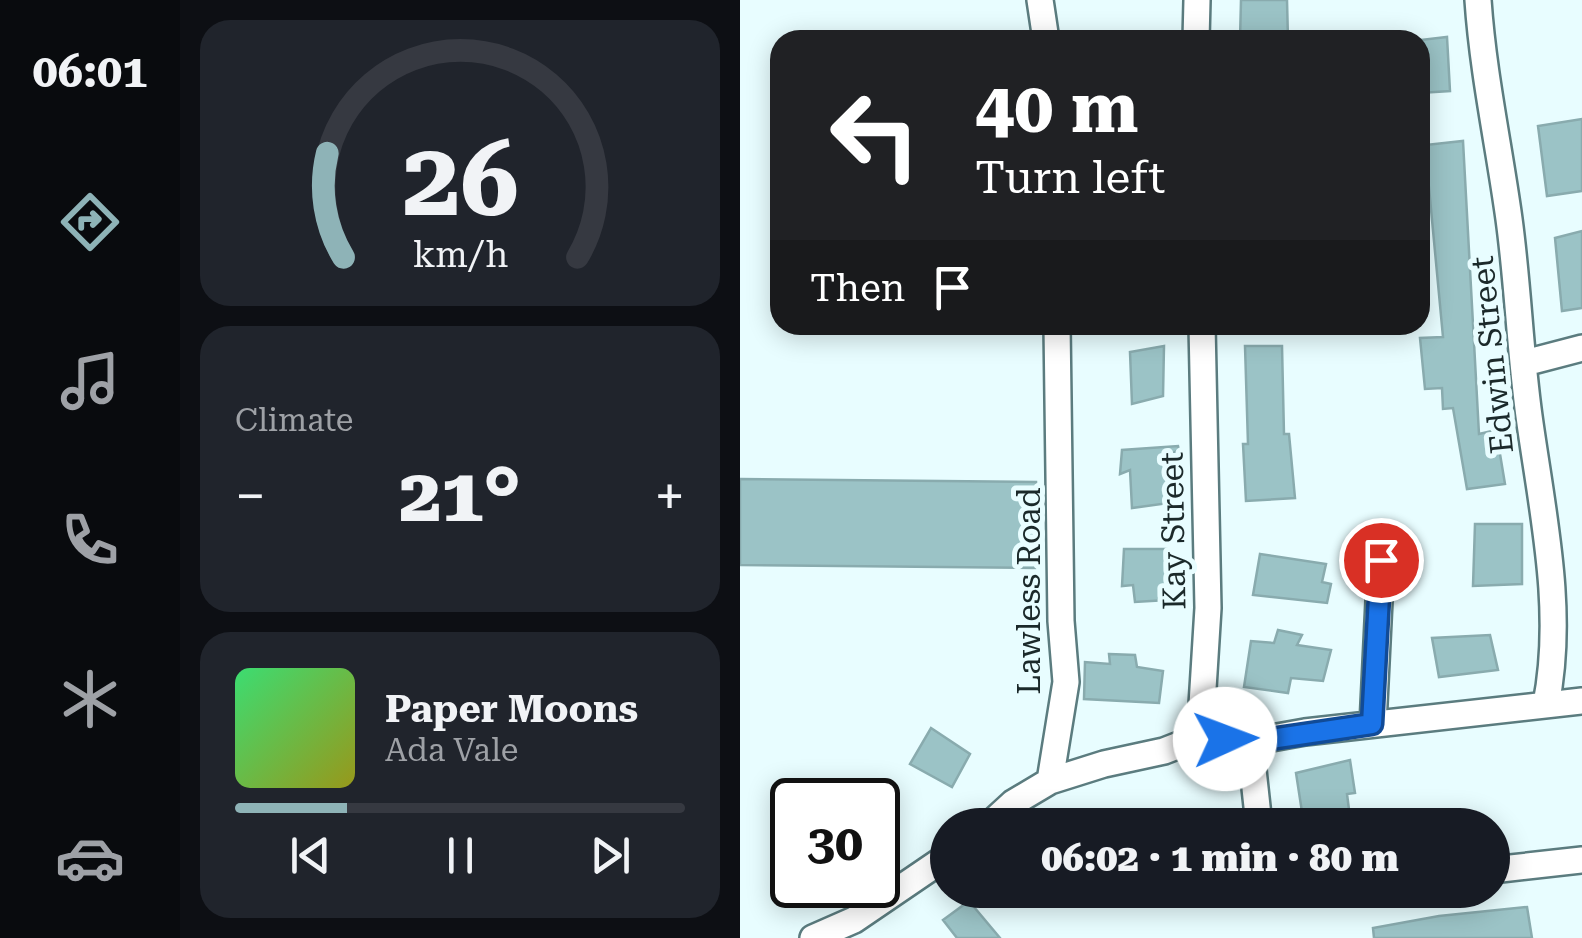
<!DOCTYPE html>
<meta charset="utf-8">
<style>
body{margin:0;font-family:"Roboto Serif",serif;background:#20242c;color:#f1f3f6;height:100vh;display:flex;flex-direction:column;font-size:38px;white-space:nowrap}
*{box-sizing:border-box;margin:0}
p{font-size:32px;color:#9ea1a6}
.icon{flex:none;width:55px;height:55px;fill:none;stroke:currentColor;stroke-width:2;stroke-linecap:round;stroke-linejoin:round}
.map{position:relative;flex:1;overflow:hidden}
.details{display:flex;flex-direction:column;gap:20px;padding:20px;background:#0d0f14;width:560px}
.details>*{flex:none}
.hud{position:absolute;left:30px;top:30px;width:660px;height:305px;border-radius:30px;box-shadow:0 5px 25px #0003;background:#202124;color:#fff;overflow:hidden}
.speed{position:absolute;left:30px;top:778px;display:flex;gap:20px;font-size:50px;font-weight:700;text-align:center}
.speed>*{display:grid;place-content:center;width:130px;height:130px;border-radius:50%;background:#171b24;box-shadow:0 5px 25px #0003;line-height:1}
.speed .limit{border:5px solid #111;border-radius:15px;background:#fff;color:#111}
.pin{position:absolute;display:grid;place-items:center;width:85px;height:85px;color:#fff;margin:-42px;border:5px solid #fff;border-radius:50%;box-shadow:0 2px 10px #0007}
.me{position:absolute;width:110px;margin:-55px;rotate:88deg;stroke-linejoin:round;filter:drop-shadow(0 0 8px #0008)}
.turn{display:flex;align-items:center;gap:35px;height:210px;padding:0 40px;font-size:45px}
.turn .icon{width:130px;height:130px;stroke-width:2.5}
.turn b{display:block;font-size:70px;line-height:85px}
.then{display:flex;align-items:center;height:95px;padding:0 40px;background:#0003;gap:20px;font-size:38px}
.big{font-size:75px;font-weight:800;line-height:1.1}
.details .widget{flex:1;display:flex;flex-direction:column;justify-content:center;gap:15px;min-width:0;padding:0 35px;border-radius:30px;background:#20242c}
.details .dial{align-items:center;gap:0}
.dial svg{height:260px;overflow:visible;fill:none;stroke:#363941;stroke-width:7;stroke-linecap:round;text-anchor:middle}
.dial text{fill:#f1f3f6;stroke:none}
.song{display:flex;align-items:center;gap:30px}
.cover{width:120px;height:120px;border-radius:15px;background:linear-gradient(135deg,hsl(140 70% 55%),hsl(60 70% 35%))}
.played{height:10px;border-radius:5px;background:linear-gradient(90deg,#8eb3b7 25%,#363941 25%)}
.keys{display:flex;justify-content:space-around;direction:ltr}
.heat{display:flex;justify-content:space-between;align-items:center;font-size:55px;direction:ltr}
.trip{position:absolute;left:190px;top:808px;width:580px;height:100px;border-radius:50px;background:#171b24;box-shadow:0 5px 25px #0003;font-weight:800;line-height:100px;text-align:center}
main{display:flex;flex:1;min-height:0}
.menu{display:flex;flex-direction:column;width:180px;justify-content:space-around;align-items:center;background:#090b0e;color:#9ea1a6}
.menu .icon{width:70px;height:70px}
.menu .on{color:#8eb3b7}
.menu b{font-size:45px;color:#f1f3f6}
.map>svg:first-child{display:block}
.building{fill:#9bc3c6;stroke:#89abae;stroke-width:2.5}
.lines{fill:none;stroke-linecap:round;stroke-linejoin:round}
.minor-casing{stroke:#5b7c7f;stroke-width:30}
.minor{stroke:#fff;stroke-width:25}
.route-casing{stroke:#114b97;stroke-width:25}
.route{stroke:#1a73e8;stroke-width:18}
.labels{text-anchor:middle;stroke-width:10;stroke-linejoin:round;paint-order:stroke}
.street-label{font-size:32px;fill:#1b292a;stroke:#e8fdff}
</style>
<main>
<nav class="menu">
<b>06:01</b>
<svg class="icon on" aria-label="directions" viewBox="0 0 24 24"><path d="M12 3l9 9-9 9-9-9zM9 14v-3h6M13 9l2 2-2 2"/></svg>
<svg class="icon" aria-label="music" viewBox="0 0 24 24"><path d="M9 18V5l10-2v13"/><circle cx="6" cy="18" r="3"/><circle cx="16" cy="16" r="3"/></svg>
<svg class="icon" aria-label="phone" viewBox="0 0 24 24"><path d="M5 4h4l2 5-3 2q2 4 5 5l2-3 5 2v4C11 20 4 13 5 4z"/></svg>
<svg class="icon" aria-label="climate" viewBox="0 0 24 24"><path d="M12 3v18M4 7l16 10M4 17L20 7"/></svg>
<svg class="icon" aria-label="car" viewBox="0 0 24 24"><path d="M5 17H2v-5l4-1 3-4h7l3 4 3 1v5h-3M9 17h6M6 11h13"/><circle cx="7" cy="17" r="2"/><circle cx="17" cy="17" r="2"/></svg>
</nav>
<section class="details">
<div class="widget dial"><svg viewBox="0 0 100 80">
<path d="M14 69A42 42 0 1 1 86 69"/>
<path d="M14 69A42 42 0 0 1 9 37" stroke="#8eb3b7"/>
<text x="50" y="56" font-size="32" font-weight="700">26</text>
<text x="50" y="72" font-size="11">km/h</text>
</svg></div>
<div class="widget"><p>Climate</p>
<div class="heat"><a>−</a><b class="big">21°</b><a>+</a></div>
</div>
<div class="widget">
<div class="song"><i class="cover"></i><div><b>Paper Moons</b><p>Ada Vale</p></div></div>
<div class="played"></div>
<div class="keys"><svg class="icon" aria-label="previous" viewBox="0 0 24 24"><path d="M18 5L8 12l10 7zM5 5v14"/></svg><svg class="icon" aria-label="pause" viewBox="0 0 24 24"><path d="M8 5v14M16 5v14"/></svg><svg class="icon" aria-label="next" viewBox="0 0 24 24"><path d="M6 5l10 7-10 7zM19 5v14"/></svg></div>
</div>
</section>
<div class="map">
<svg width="842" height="938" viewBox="0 0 842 938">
<rect width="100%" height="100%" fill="#e8fdff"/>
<!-- building -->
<path class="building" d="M501 0H547L548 40H500Z
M707 37 710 91 680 93V40Z
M842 119V191L807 196 798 126Z
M723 141 739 434 756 430 765 484 727 489 713 408 703 409 702 388 685 389 680 338 703 337 685 145Z
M842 231V308L822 311 815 238Z
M424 346 423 396 392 404 390 352Z
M505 346H542L544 434H549L555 498 506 501 503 444H508Z
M438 446 439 450 431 454 429 503 392 508 390 470 380 474 382 450Z
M0 479 296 482 295 568 0 565Z
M735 524H782V584L733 586Z
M384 549H428L427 600 395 602 393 585 382 586Z
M520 554 586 564 582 582 591 584 587 603 513 595Z
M538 630 562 635 557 645 591 650 583 681 551 678 548 693 504 687 511 641 534 643Z
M750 635 758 670 699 677 692 638Z
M369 654 395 655 397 667 423 671 419 703 344 699 345 662 370 664Z
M191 728 230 754 212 787 170 764Z
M610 760 615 793 607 794 611 825H564L556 773Z
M229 901 260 938H217L203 920Z
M787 907 792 938H634L633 928 699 916Z"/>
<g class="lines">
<defs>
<path id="minor" d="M300 0 306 40
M738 0C743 74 759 146 769 219 778 285 780 351 789 416 802 511 825 610 806 704
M456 40 457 0
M785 363 842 348
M633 724 641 560
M460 737 468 608 462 325
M510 742 519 825
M310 781 364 764 424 751 460 737 510 742 565 732 842 701
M249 825 273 803 310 781 326 682 321 621 317 325
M752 870 842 860
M557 890H587
M73 938 114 920 208 856"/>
</defs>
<!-- minor casing -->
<use href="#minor" class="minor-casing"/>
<!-- minor -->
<use href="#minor" class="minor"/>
</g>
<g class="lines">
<defs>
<path id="route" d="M485 739 510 742 632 724 641 560"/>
</defs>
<!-- route casing -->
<use href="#route" class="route-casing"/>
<!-- route -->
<use href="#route" class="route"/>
</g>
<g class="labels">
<!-- street labels -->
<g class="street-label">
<text transform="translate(752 355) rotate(-96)" y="11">Edwin Street</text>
<text transform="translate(433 531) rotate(-91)" y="11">Kay Street</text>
<text transform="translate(289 591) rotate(-90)" y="11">Lawless Road</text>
</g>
</g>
</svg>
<div class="speed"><div class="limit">30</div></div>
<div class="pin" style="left:641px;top:560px;background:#d93025"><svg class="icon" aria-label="arrive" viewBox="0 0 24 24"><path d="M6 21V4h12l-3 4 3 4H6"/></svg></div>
<svg class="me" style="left:485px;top:739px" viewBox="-20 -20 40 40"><circle r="19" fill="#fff"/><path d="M0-13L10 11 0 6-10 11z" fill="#1a73e8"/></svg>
<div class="trip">06:02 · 1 min · 80 m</div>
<div class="hud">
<div class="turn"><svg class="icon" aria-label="left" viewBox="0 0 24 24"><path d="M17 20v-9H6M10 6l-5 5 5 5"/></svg><div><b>40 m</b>Turn left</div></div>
<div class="then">Then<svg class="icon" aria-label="arrive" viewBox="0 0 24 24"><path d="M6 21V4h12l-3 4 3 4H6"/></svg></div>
</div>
</div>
</main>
